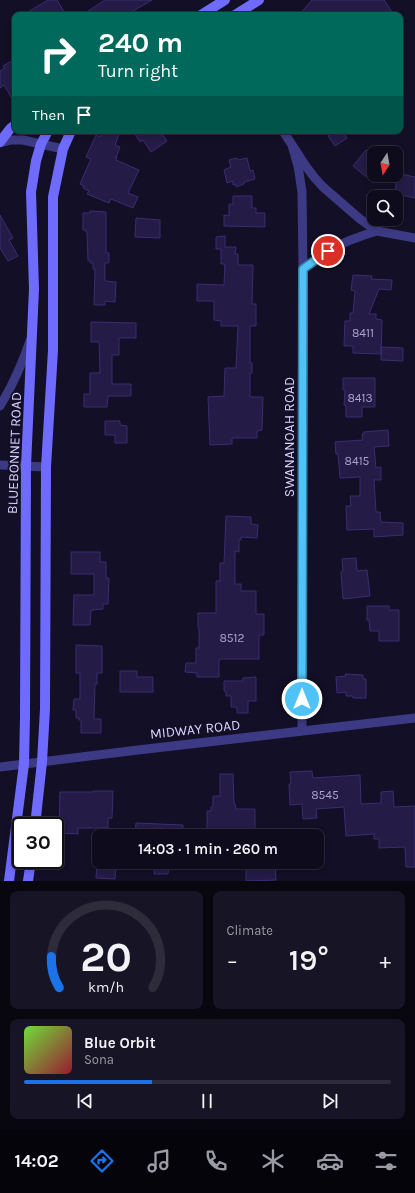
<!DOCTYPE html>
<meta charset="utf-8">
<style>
body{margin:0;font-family:Karla,sans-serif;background:#171425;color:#f1f3f6;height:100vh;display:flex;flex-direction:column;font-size:15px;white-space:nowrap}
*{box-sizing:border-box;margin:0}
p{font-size:13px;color:#9b9ba3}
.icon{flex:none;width:22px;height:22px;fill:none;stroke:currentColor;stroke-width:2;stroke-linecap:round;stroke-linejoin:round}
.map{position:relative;height:881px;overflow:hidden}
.sheet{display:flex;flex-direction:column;gap:10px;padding:10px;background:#08060f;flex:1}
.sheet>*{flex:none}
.guide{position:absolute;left:12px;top:12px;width:391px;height:122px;border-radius:8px;box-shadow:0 2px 6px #0003,0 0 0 1px #2e2b3b;background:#00695c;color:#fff;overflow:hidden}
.needle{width:26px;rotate:191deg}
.tools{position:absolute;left:367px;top:146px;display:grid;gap:8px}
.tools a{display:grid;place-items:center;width:36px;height:36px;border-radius:8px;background:#0e0b1c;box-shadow:0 2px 6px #0003,0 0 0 1px #2e2b3b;font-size:20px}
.speed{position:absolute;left:12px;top:817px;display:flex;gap:8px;font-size:20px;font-weight:700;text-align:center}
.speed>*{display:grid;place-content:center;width:52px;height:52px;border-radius:50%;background:#0e0b1c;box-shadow:0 2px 6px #0003,0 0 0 1px #2e2b3b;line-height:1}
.speed .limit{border:2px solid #111;border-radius:6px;background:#fff;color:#111}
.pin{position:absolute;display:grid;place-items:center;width:34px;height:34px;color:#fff;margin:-17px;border:2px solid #fff;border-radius:50%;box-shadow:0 1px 4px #0007}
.me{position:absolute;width:44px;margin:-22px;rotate:0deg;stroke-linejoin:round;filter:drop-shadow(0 0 3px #0008)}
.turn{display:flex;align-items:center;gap:14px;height:84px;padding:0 20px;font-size:18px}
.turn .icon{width:52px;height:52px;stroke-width:2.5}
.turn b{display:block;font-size:28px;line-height:34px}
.then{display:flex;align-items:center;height:38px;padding:0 20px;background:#0003;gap:8px;font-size:15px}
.big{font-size:30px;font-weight:600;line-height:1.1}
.sheet .tile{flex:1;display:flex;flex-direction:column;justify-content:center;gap:6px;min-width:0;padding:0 14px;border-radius:8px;background:#171425}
.sheet .dial{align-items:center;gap:0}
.dial svg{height:104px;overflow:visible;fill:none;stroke:#2e2b3b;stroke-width:7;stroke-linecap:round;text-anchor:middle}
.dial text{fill:#f1f3f6;stroke:none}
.song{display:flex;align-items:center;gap:12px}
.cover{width:48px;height:48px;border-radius:6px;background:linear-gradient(135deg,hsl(100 70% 55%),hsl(350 70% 35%))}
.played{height:4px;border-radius:2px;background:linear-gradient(90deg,#1a73e8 35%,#2e2b3b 35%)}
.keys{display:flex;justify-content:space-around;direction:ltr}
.heat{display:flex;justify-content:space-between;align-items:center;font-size:22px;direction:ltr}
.sheet .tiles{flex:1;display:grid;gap:10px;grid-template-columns:1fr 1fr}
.tile:last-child{grid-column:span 2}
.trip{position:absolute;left:92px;top:829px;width:232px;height:40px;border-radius:8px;background:#0e0b1c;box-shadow:0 2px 6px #0003,0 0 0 1px #2e2b3b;font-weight:600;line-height:40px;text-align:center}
.menu{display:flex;height:64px;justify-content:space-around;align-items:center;background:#06040b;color:#9b9ba3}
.menu .icon{width:28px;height:28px}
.menu .on{color:#1a73e8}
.menu b{font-size:18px;color:#f1f3f6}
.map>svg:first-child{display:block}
.building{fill:#241b47;stroke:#3b2d73}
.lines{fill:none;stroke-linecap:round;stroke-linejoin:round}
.minor{stroke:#3d3a85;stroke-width:9}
.secondary{stroke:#6f6bff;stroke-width:10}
.route-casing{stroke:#337fa1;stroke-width:10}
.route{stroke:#4fc3f7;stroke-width:7}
.labels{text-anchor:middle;stroke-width:4;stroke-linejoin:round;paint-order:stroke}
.number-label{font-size:12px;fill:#aca6d1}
.street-label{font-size:14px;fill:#d9d4ff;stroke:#130f26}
</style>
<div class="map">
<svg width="415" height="881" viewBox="0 0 415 881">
<rect width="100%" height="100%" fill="#130f26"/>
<!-- building -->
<path class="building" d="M48 0H57L66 15H23Z
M105 0H152L126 15H82Z
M312 0H384L394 15H299Z
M15 59V104L4 85 0 88V71L5 68 3 66Z
M103 131H112L119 134 115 145 120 147 116 157H117L116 160 139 170 128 193 138 197 133 208 111 199 109 203 87 194 89 191 83 188 84 186 80 184 91 159 86 157 96 135 100 137Z
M133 131H160L167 141 151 152 143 140 140 142Z
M335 131H342L347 138 335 146 328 136Z
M366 150 374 156V183L353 166Z
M237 158 238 160 247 158 250 171 253 170 255 179 244 182V184L236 187V184L233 185V181L227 183 224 170 231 167 229 160Z
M396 173 415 177V198L401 195V193L395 191 396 185Z
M233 196H252V208H256V213H265V227L224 226V215L229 216V204H233Z
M90 211 106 212V253H109V263H105V281L116 282 115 302 105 301V305H94L95 269H93V263H90V260L88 261 87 232H86V230H83V213H90Z
M0 215 13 238 9 240 18 256 8 261 0 248Z
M136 218 160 220V238L135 237Z
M225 236V247H236L235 254H238V265H253L252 304H256V326H250V363H252V373H250V397H263L262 430 257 431V438H232V444L210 445 208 397 224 396 225 368H236L238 326H221V321L214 320V301H197V284L224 285 225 264H221V249H216V237Z
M353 275 372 276 371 279 392 280 391 290 379 289 369 314H376V319L382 320 381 354 353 353V346H344L345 321H350V313H353L355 291 351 290Z
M91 322 136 323V338H119V355H112V384H131V396H108L107 407H84V394H90V373H100L99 342H91Z
M381 347 403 348V361L381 360Z
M343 378H375V407H362V417H346V406L344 405 345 390H343Z
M105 421H120V425L127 426V443H115V435H105Z
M388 430 389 446 374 447 376 468 381 467V480H374L376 512H380L381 522 403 523V535L374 537V529L347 530 346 506H351L350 496H360V477L340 478 338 454H336L335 442 363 440 362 434H364V432Z
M226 516 251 517V524L258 525 257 538 241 537V540H239V552L235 551V584H241V591H256V614H264V635H259V659H219V677H197V673L185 672 186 663H196V648H199V628H198V613H216V581H220V563H224Z
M71 552H100V562H106V578H109L108 604H103V609L91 610 90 625H73L74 595H94V574H71Z
M356 558 357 571 367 570 370 596 343 599 341 572 343 571 342 559Z
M367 606H389V610H399V641H379V631H370L369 620H367Z
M76 645 102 646V673H97V684H95L94 719H101V733H81V720H79V718H76V710H73L74 699H80V673H76Z
M120 671H137V677H153V692H120Z
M345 674 363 675V679H366V698H353V696H346V692L337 693 336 677 346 676Z
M256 677V701H248V713H237V707H231V696H226V691H224V681H243V678Z
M312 771 313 778 360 775 361 804 381 803V792L393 791 394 807 415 806V867H406L405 847 379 848V839H374V834L346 836 344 807 316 809 317 818 303 819 302 804 290 805 289 784H291L290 772Z
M220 774H233L234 804H235L236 809H255V836H207V811H211V807L213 806V796H220Z
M93 791H113L112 818H108V828H78V834L59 833 60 792H93Z
M136 823 183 825V836H135Z
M97 862H116L115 879 96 878Z
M155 862H169L168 874H154Z
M254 862H275L276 880 246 881V864H254Z"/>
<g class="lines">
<!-- minor -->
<path class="minor" d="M283 131 305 165 314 177 323 187 360 219 377 231 415 238
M0 143 11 140H23L63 149
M292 145 298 166 302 192 303 269 302 731
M303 269C312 263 320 256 329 250 344 242 360 236 377 231
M0 406C13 385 22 364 30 341
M0 465 46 467
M0 767 138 750 415 718"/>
<!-- secondary -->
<path class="secondary" d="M201 15 225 0
M235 15 259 0
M0 142 10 129 15 125
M35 826 42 762 45 709 46 467 53 350V197L63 149 71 131
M9 881 24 764 25 717 26 466 34 289 31 192 36 161 41 144 48 131
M28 881 31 860"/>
</g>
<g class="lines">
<defs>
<path id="route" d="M302 699 303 269 328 251"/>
</defs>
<!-- route casing -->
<use href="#route" class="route-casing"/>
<!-- route -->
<use href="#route" class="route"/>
</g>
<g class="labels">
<!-- number labels -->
<g class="number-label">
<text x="363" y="337">8411</text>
<text x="360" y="402">8413</text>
<text x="357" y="465">8415</text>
<text x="232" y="642">8512</text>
<text x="325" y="799">8545</text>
</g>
<!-- street labels -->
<g class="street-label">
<text transform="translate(289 437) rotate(-90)" y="5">SWANANOAH ROAD</text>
<text transform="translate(14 453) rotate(-88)" y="5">BLUEBONNET ROAD</text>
<text transform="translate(195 729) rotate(-6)" y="5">MIDWAY ROAD</text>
</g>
</g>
</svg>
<div class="tools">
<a><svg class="needle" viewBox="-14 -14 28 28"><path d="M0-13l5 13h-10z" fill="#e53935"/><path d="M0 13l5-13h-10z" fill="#9b9ba3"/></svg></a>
<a><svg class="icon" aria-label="search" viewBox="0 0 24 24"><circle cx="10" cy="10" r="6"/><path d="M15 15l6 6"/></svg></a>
</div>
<div class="speed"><div class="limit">30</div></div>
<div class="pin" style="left:328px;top:251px;background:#d93025"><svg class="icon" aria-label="arrive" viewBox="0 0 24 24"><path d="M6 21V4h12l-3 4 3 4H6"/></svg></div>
<svg class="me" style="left:302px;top:699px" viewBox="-20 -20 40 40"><circle r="17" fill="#4fc3f7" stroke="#fff" stroke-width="3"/><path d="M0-11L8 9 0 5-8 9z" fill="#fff"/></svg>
<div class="trip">14:03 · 1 min · 260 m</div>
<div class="guide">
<div class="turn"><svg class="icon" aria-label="right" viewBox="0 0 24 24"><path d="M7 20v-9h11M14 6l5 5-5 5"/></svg><div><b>240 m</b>Turn right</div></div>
<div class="then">Then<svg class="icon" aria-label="arrive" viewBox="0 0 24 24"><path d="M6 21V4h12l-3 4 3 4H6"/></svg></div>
</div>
</div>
<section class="sheet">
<div class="tiles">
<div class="tile dial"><svg viewBox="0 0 100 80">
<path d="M14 69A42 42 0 1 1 86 69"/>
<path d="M14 69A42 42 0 0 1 8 45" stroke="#1a73e8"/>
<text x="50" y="56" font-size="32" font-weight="700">20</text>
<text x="50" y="72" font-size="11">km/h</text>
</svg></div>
<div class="tile"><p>Climate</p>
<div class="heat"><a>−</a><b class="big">19°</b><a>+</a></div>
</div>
<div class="tile">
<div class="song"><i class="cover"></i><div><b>Blue Orbit</b><p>Sona</p></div></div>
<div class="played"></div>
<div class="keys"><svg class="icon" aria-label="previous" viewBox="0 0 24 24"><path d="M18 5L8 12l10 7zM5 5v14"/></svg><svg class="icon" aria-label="pause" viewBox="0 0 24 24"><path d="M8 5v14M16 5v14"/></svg><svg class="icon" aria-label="next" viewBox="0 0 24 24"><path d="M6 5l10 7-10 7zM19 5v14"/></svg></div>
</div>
</div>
</section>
<nav class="menu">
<b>14:02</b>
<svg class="icon on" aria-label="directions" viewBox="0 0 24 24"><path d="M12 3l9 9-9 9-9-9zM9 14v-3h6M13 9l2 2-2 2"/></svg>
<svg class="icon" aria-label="music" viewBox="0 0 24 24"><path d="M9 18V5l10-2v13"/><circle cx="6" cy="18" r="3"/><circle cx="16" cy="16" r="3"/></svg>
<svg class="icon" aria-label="phone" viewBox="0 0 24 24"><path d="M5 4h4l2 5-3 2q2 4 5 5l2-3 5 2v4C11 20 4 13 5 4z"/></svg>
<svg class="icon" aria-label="climate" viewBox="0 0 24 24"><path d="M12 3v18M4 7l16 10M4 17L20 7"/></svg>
<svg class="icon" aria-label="car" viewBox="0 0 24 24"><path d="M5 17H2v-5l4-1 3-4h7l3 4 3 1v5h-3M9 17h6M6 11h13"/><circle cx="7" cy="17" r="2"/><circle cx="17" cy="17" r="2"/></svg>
<svg class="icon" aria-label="filters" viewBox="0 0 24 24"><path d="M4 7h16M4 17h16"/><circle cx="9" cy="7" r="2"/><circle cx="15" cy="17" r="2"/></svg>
</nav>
